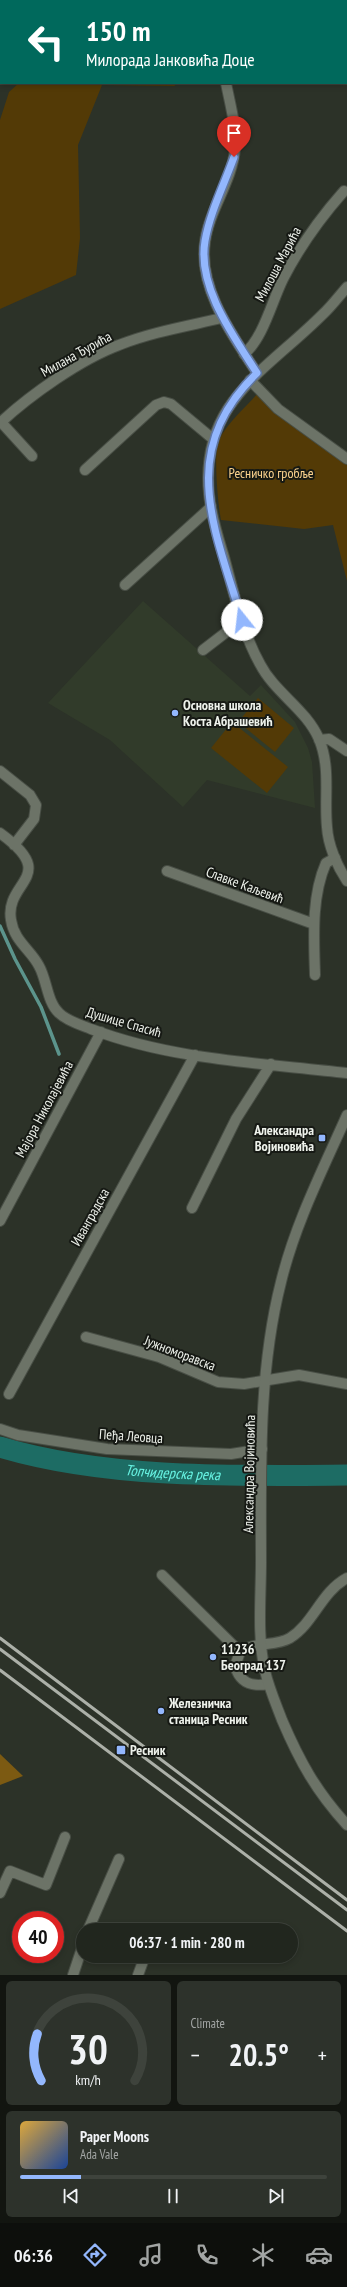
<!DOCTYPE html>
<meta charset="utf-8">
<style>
body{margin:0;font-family:"PT Sans Narrow",sans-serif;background:#2d322b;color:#f1f3f6;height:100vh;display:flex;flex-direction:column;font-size:15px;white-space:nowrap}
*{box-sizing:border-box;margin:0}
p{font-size:13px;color:#a2a5a4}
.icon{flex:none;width:22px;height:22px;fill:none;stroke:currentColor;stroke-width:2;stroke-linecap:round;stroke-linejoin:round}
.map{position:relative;height:1975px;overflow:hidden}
.panel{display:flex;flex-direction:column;gap:6px;padding:6px;background:#121510;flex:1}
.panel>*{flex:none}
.guide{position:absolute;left:0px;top:0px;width:347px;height:84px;box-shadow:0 2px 6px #0003,0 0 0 1px #3e433c;background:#00695c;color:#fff;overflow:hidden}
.speed{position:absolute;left:12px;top:1911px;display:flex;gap:8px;font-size:20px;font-weight:700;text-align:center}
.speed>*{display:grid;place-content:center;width:52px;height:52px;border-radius:50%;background:#21261e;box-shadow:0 2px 6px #0003,0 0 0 1px #3e433c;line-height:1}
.speed .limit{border:6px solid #d22;background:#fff;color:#111}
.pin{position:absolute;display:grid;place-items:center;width:34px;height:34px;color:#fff;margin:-41px -17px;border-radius:50% 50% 50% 0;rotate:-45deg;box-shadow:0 0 4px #0007}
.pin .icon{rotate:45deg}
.me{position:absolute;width:44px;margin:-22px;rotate:344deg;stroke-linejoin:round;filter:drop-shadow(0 0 3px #0008)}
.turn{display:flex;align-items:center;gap:14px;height:84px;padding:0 20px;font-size:18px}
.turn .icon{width:52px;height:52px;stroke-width:2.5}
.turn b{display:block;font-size:28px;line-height:34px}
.big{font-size:30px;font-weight:800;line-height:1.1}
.panel .tile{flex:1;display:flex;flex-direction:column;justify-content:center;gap:6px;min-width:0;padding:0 14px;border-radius:6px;background:#2d322b}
.panel .dial{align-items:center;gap:0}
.dial svg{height:104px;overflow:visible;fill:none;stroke:#3e433c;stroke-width:7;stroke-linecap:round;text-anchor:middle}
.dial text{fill:#f1f3f6;stroke:none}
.song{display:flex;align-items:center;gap:12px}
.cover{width:48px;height:48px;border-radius:6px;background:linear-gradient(135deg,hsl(40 70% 55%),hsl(220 70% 35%))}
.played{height:4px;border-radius:2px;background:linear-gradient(90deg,#93b7fd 20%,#3e433c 20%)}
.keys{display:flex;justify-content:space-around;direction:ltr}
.heat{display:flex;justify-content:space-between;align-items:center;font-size:22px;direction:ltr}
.panel .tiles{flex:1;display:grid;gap:6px;grid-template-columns:1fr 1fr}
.tile:last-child{grid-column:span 2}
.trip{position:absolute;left:76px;top:1923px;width:222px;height:40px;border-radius:20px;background:#21261e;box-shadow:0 2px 6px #0003,0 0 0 1px #3e433c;font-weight:800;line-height:40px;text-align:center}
.tabs{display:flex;height:64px;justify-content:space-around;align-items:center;background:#0d0f0c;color:#a2a5a4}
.tabs .icon{width:28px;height:28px}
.tabs .selected{color:#93b7fd}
.tabs b{font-size:18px;color:#f1f3f6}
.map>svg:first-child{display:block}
.built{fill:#313b2a}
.green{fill:#533a06}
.forest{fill:#7c5a12}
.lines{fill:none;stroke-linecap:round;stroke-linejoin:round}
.stream{stroke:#5c948c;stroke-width:3.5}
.river{stroke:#1d6c64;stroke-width:21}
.minor-casing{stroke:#484e45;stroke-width:12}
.tertiary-casing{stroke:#484e45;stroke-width:12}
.minor{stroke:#6c7367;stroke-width:10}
.tertiary{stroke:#6c7367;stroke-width:10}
.rail{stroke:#acb0a8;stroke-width:3}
.route-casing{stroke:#6077a4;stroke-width:10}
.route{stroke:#93b7fd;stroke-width:7}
.poi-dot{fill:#93b7fd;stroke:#161914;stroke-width:1.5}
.labels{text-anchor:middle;stroke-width:4;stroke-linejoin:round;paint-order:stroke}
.street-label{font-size:14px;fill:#eef2eb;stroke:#161914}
.park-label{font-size:14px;fill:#fdd48e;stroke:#161914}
.poi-label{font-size:14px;font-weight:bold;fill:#eef2eb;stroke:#161914;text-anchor:start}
.water-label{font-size:15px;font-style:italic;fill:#68f4e4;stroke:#161914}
</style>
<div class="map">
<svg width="347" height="1975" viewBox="0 0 347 1975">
<rect width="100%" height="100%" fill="#2c3228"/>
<!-- built -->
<path class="built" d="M143 601 250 696 261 685 295 722 308 748 312 762 315 808 207 780 183 807 110 740 48 703Z"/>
<!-- green -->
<path class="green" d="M0 0H107L109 1H1Z
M19 83H174L175 86 102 85 78 145 80 238 76 275 0 309V120L9 92Z
M257 394 347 462V581L333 525 304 529 221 520C218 505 213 453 219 440 227 423 245 408 257 394Z
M258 698 294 728 275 752 238 722Z
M232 722 288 767 267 793 211 748Z"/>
<!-- forest -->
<path class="forest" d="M0 1754 23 1776 0 1785Z"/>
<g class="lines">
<!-- stream -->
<path class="stream" d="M0 926 15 959 41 1007 59 1054"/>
<!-- river -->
<path class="river" id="s1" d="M0 1447C107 1479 236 1476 347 1475"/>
<defs>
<path id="minor" d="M244 354C263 339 272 301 283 279 300 246 320 218 344 191
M250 380 278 409 347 459
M1 422 32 456
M0 423C30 395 81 359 119 345 152 332 188 326 222 318
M85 470 156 405 164 402 171 404 213 439
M125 585 211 507
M203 650 242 620
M0 771 30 795 36 805 34 819 14 845
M0 833C61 877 4 881 11 920 14 941 31 950 39 966 47 980 47 1002 59 1013 67 1021 81 1025 91 1029 172 1060 262 1063 347 1073
M167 871 314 924
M315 975C314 939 311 897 326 863L335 858
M192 1208 236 1119 271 1064
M0 1221 101 1032
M86 1337 159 1357 218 1382 244 1384 299 1375 347 1384
M9 1394 195 1055
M0 1429 18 1435 107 1449 231 1454 262 1449
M162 1575 240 1652
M268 1684C251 1687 240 1683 235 1666L240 1652C254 1641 275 1647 290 1638 314 1623 321 1592 347 1578
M0 1893 10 1871 46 1885 65 1837
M88 1930 119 1859
M73 1975 83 1945
M138 1975 145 1956"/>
<path id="tertiary" d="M204 0V1
M226 83C230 104 237 128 235 149 232 182 209 210 205 242 198 289 233 336 257 373
M347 287C339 296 331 307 322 315 266 371 200 402 209 494 211 516 218 537 224 557 234 593 242 632 260 664 275 693 306 709 319 739 331 768 324 797 327 827 328 845 337 866 347 881
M319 740 329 739 347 751
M347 1115C323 1169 295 1224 281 1282 258 1372 261 1470 261 1562 261 1598 257 1636 265 1671 269 1688 276 1704 282 1720 300 1762 316 1791 347 1825"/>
</defs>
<!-- minor casing -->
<use href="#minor" class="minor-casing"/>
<!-- tertiary casing -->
<use href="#tertiary" class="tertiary-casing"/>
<!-- minor -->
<use href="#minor" class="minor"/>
<!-- tertiary -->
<use href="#tertiary" class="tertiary"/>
<!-- rail -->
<path class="rail" d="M0 1638 347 1900
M0 1649 347 1910
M0 1670 347 1931"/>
</g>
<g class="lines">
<defs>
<path id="route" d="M234 157C224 185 210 212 205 241 197 287 234 337 257 373 176 451 215 529 242 620"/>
</defs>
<!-- route casing -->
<use href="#route" class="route-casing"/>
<!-- route -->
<use href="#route" class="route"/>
</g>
<!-- markers -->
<g class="poi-dot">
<circle cx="175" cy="713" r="4"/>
<rect x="318" y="1134" width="8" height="8" rx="2"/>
<circle cx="213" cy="1657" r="4"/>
<circle cx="161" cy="1711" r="4"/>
<rect x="116" y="1745" width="10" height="10" rx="2"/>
</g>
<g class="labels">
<!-- street labels -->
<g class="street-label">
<text transform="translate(278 264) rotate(-62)" y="5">Милоша Марића</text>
<text transform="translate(76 354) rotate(-29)" y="5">Милана Ђурића</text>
<text transform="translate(245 885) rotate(20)" y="5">Славке Каљевић</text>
<text transform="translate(124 1022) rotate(16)" y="5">Душице Спасић</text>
<text transform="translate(44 1109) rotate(-62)" y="5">Мајора Николајевића</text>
<text transform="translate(90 1217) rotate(-61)" y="5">Иванградска</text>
<text transform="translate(180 1353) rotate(21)" y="5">Јужноморавска</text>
<text transform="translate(131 1436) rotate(4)" y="5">Пеђа Леовца</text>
<text transform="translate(249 1474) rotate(-89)" y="5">Александра Војиновића</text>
</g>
<!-- park labels -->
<g class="park-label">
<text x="271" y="478">Ресничко гробље</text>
</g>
<!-- poi labels -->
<g class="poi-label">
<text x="183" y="710">Основна школа<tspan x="183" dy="16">Коста Абрашевић</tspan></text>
<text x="314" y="1135" text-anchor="end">Александра<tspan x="314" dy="16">Војиновића</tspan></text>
<text x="221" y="1654">11236<tspan x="221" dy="16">Београд 137</tspan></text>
<text x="169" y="1708">Железничка<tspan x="169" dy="16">станица Ресник</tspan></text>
<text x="130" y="1755">Ресник</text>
</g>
<!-- water labels -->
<g class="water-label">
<text dy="5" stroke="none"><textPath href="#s1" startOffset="175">Топчидерска река</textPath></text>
</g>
</g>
</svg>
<div class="speed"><div class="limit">40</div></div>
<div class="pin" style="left:234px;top:157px;background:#d93025"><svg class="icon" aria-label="arrive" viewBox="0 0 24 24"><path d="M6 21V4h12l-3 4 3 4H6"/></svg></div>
<svg class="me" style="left:242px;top:620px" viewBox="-20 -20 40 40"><circle r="19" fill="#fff"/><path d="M0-13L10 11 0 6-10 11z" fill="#93b7fd"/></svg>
<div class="trip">06:37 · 1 min · 280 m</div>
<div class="guide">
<div class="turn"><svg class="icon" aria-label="left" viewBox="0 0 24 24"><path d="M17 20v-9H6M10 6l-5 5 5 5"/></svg><div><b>150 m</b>Милорада Јанковића Доце</div></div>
</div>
</div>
<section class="panel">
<div class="tiles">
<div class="tile dial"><svg viewBox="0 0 100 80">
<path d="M14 69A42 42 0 1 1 86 69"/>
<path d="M14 69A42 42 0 0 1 11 33" stroke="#93b7fd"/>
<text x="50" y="56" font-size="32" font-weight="700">30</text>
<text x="50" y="72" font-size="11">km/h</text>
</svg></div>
<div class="tile"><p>Climate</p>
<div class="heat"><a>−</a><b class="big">20.5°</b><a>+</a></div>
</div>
<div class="tile">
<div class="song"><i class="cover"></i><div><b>Paper Moons</b><p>Ada Vale</p></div></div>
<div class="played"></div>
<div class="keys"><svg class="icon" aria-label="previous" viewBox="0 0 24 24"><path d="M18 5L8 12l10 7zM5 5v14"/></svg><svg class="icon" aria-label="pause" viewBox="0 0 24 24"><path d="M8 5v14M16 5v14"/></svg><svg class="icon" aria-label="next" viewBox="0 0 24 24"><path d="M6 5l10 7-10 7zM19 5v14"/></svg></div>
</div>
</div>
</section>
<nav class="tabs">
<b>06:36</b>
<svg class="icon selected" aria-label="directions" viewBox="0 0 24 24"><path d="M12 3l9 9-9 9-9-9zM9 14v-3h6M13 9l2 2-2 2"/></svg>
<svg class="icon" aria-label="music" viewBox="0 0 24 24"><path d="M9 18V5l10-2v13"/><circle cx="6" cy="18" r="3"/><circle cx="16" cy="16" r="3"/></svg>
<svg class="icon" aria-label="phone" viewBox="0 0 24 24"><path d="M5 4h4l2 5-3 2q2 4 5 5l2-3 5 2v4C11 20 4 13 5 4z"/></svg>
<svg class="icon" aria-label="climate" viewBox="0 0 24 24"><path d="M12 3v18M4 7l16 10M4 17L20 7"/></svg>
<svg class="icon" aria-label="car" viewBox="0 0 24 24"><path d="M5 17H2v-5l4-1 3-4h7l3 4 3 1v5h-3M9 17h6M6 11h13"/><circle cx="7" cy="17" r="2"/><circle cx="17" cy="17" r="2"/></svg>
</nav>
